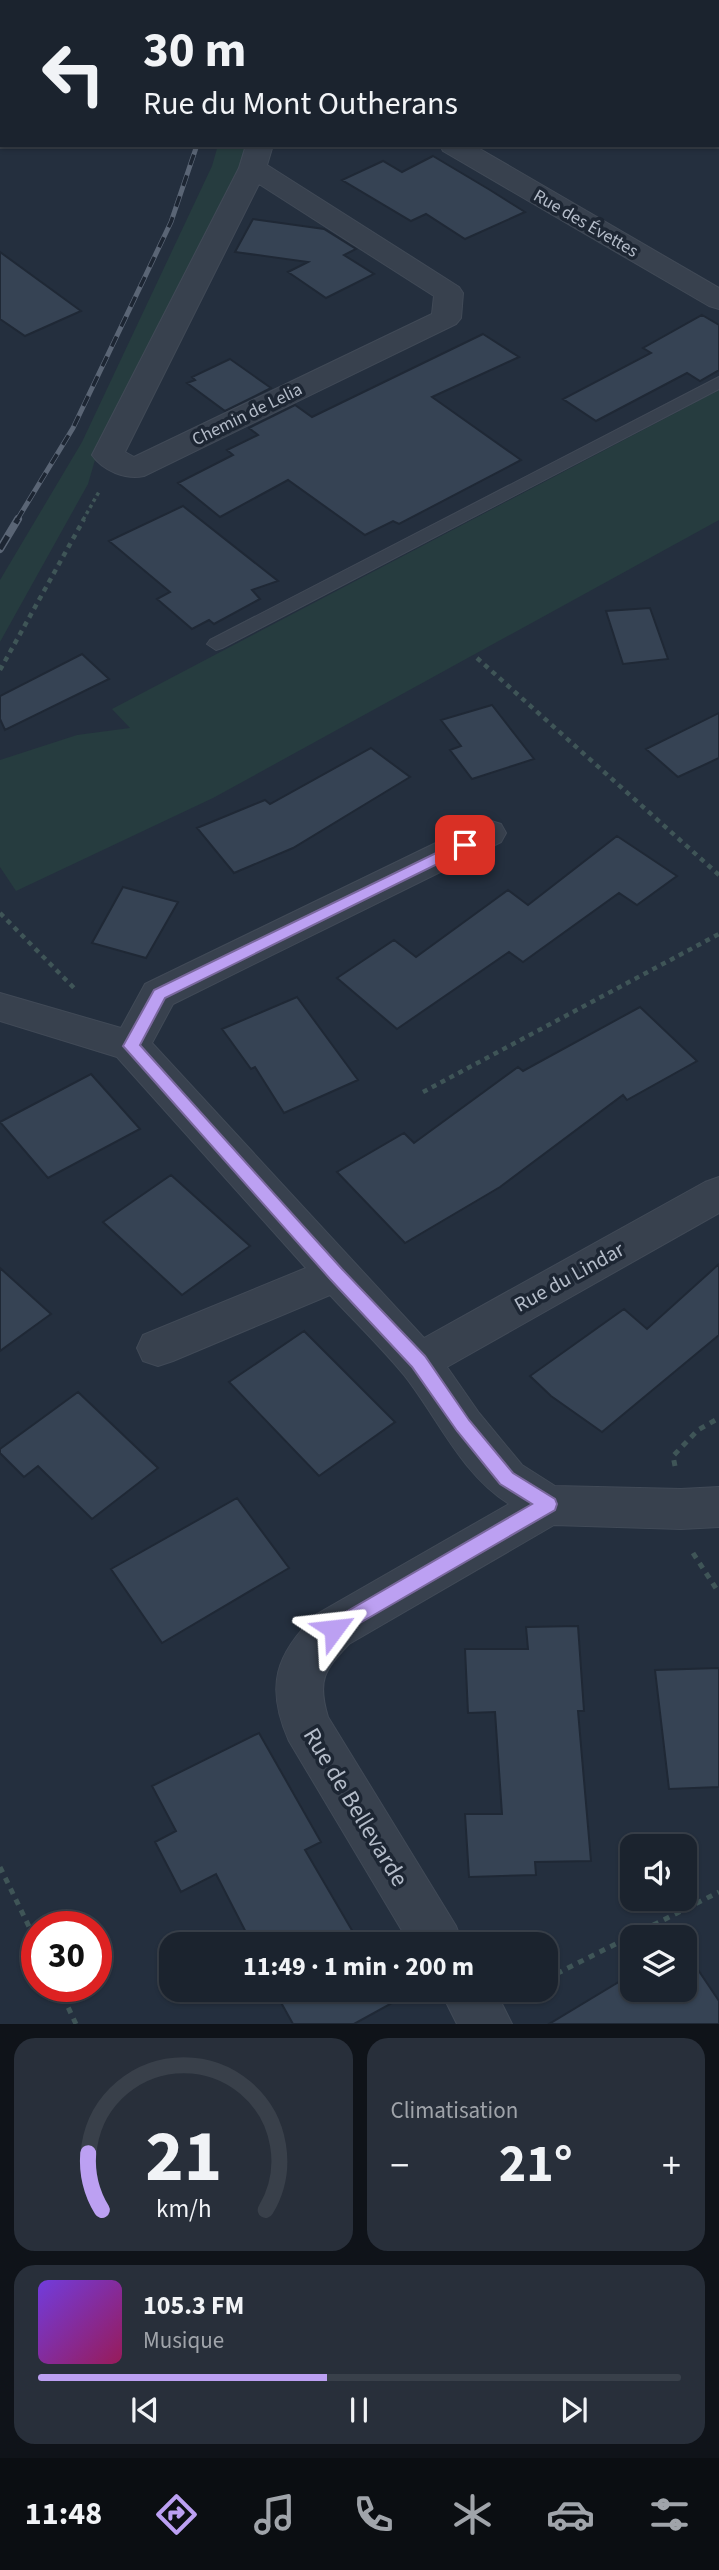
<!DOCTYPE html>
<html lang="fr">
<meta charset="utf-8">
<style>
body{margin:0;font-family:"Source Sans 3",sans-serif;background:#282f3a;color:#f1f3f6;height:100vh;display:flex;flex-direction:column;font-size:26px;white-space:nowrap}
*{box-sizing:border-box;margin:0}
p{font-size:23px;color:#a0a4aa}
.icon{flex:none;width:38px;height:38px;fill:none;stroke:currentColor;stroke-width:2;stroke-linecap:round;stroke-linejoin:round}
.map{position:relative;height:2024px;overflow:hidden}
.side{display:flex;flex-direction:column;gap:14px;padding:14px;background:#0f1319;flex:1}
.side>*{flex:none}
.guide{position:absolute;left:0px;top:0px;width:719px;height:147px;box-shadow:0 2px 5px #0004,0 0 0 2px #39404a;background:#1b232e;color:#f1f3f6;overflow:hidden}
.tools{position:absolute;left:620px;top:1834px;display:grid;gap:14px}
.tools a{display:grid;place-items:center;width:77px;height:77px;border-radius:14px;background:#1b232e;box-shadow:0 2px 5px #0004,0 0 0 2px #39404a;font-size:35px}
.speed{position:absolute;left:21px;top:1911px;display:flex;gap:14px;font-size:35px;font-weight:700;text-align:center}
.speed>*{display:grid;place-content:center;width:91px;height:91px;border-radius:50%;background:#1b232e;box-shadow:0 2px 5px #0004,0 0 0 2px #39404a;line-height:1}
.speed .limit{border:10px solid #d22;background:#fff;color:#111}
.pin{position:absolute;display:grid;place-items:center;width:60px;height:60px;color:#fff;margin:-30px;border-radius:14px;box-shadow:0 4px 10px #0006}
.me{position:absolute;width:77px;margin:-38px;rotate:60deg;stroke-linejoin:round;filter:drop-shadow(0 0 5px #0008)}
.turn{display:flex;align-items:center;gap:24px;height:147px;padding:0 28px;font-size:32px}
.turn .icon{width:91px;height:91px;stroke-width:2.5}
.turn b{display:block;font-size:49px;line-height:60px}
.big{font-size:52px;font-weight:700;line-height:1.1}
.side .widget{flex:1;display:flex;flex-direction:column;justify-content:center;gap:10px;min-width:0;padding:0 24px;border-radius:21px;background:#282f3a}
.side .dial{align-items:center;gap:0}
.dial svg{height:182px;overflow:visible;fill:none;stroke:#39404a;stroke-width:7;stroke-linecap:round;text-anchor:middle}
.dial text{fill:#f1f3f6;stroke:none}
.song{display:flex;align-items:center;gap:21px}
.cover{width:84px;height:84px;border-radius:10px;background:linear-gradient(135deg,hsl(260 70% 55%),hsl(330 70% 35%))}
.played{height:7px;border-radius:4px;background:linear-gradient(90deg,#bca0f2 45%,#39404a 45%)}
.keys{display:flex;justify-content:space-around;direction:ltr}
.heat{display:flex;justify-content:space-between;align-items:center;font-size:38px;direction:ltr}
.side .tiles{flex:1;display:grid;gap:14px;grid-template-columns:1fr 1fr}
.widget:last-child{grid-column:span 2}
.trip{position:absolute;left:159px;top:1932px;width:399px;height:70px;border-radius:21px;background:#1b232e;box-shadow:0 2px 5px #0004,0 0 0 2px #39404a;font-weight:700;line-height:70px;text-align:center}
.menu{display:flex;height:112px;justify-content:space-around;align-items:center;background:#0b0e12;color:#a0a4aa}
.menu .icon{width:49px;height:49px}
.menu .active{color:#bca0f2}
.menu b{font-size:32px;color:#f1f3f6}
.map>svg:first-child{display:block}
.green{fill:#263c3f}
.building{fill:#364354;stroke:#1f2835;stroke-width:2}
.lines{fill:none;stroke-linecap:round;stroke-linejoin:round}
.lane-casing{stroke:#414a57;stroke-width:2}
.street-casing{stroke:#414a57;stroke-width:2}
.path-far2{stroke:#3f5557;stroke-width:3.5;stroke-dasharray:3.5 3.5;stroke-linecap:butt}
.path-far1{stroke:#3f5557;stroke-width:4.5;stroke-dasharray:5 5;stroke-linecap:butt}
.path{stroke:#3f5557;stroke-width:5;stroke-dasharray:6 6;stroke-linecap:butt}
.lane{fill:#38414e;fill-rule:evenodd}
.street{fill:#38414e;fill-rule:evenodd}
.rail-far1-casing{stroke:#5a6575;stroke-width:5}
.rail-casing{stroke:#5a6575;stroke-width:8}
.rail-far1{stroke:#1d2633;stroke-width:3.5;stroke-dasharray:11;stroke-linecap:butt}
.rail{stroke:#1d2633;stroke-width:5;stroke-dasharray:15;stroke-linecap:butt}
.route{fill:#bca0f2;stroke:#7a689d;stroke-width:2}
.labels{text-anchor:middle;stroke-width:7;stroke-linejoin:round;paint-order:stroke}
.far-street-label{font-size:18px;fill:#b4bcc9;stroke:#1d2633}
.street-label{font-size:21px;fill:#b4bcc9;stroke:#1d2633}
.near-street-label{font-size:24px;fill:#b4bcc9;stroke:#1d2633}
</style>
<div class="map">
<svg width="719" height="2024" viewBox="0 0 719 2024">
<rect width="100%" height="100%" fill="#242f3e"/>
<!-- green -->
<path class="green" d="M218 145H247L241 167 97 453 88 484 0 642V580L82 442 212 166Z
M719 390V520L213 798 16 891 0 867V760L77 735 130 728 112 709Z"/>
<!-- building -->
<path class="building" d="M433 156 490 190 525 212 465 239 426 214 411 221 342 180 383 161 402 172Z
M253 219 324 229 356 249 344 255 374 274 326 298 288 272 308 262 235 252Z
M0 252 81 311 25 336 0 319Z
M702 315 719 325V370L700 381 687 373 596 421 563 399 651 353 643 348Z
M483 334 519 357 432 397 521 460 399 524 393 521 365 535 288 480 220 517 178 483 233 455 227 450 258 435 249 428 295 405 312 417Z
M230 359 271 388 225 411 187 383 195 380 192 377Z
M183 506 278 581 252 590 260 599 214 624 209 620 192 629 157 599 170 592 109 541Z
M650 608 668 659 623 664 606 611Z
M82 654 109 679 5 730 0 719V696Z
M492 705 534 759 472 779 450 750 461 746 441 720Z
M719 713V758L678 777 646 749Z
M371 748 410 777 293 848 234 873 197 828 265 800 270 804Z
M617 836 677 876 637 905 619 893 523 962 509 952 397 1029 337 978 394 940 416 957 508 890 528 905Z
M123 887 178 902 146 958 92 943Z
M297 997 358 1080 284 1113 255 1067 251 1069 222 1029Z
M640 1007 697 1061 627 1100 623 1095 500 1187 405 1243 337 1172 404 1133 414 1143 518 1067 523 1071Z
M91 1074 140 1129 48 1178 0 1122Z
M171 1175 250 1246 182 1295 103 1222Z
M719 1264V1335L602 1432 551 1396 530 1376 624 1309 647 1329Z
M0 1268 51 1314 0 1351Z
M304 1331 395 1422 319 1476 229 1382Z
M78 1392 158 1468 92 1519 38 1466 24 1477 0 1453V1449Z
M237 1498 289 1568 162 1643 111 1569Z
M578 1626 584 1711H578L591 1861 535 1862 536 1875 469 1877 465 1814H502L495 1712 468 1713 465 1649H528L526 1627Z
M719 1668V1787L669 1789 655 1670Z
M259 1733 321 1842 305 1850 360 1944H249L251 1942 216 1874 181 1892 155 1842 176 1831 152 1786Z
M684 1949 719 2001V2024H549L632 1974V1990H684Z
M274 1990H386L394 2002 354 2024H293Z"/>
<g class="lines">
<defs>
<path id="lane" d="M719 377V389L222 648 216 650 207 644 210 640Z"/>
<path id="street" d="M285 0H313L284 2Z
M575 0H603L604 2H577Z
M718 63H719V80L718 79Z
M0 121H2V137H0Z
M246 145H273L267 165 459 287 463 293 461 318 456 324 144 476C126 480 103 471 92 455L239 168ZM259 184 434 296 432 314 134 457 125 452Z
M440 145H473L719 288V309L709 306 443 151Z
M488 820 501 824 506 833 501 842 173 1004 152 1043 424 1338 705 1182 719 1177V1213L447 1367 479 1413 522 1465 555 1486 681 1489 719 1487V1527L681 1529 554 1525 349 1644C324 1670 317 1681 328 1717L456 1926 463 1944H410L289 1741C265 1687 275 1654 317 1614L509 1504C461 1474 438 1418 404 1375 381 1347 354 1321 330 1295L173 1361 158 1366 143 1361 137 1348 143 1335 306 1268 117 1057 0 1021V993L121 1028 145 984 475 824Z
M440 1990H495L512 2024H457Z"/>
</defs>
<!-- lane casing -->
<use href="#lane" class="lane-casing"/>
<!-- street casing -->
<use href="#street" class="street-casing"/>
<!-- path-far2 -->
<path class="path-far2" d="M83 520 100 490"/>
<!-- path-far1 -->
<path class="path-far1" d="M477 658 719 875
M0 670 84 519
M0 913 74 988
M423 1092 719 934"/>
<!-- path -->
<path class="path" d="M675 1466 673 1456 698 1430 719 1418
M693 1553 719 1593
M0 1867 37 1943
M546 1979 719 1892
M58 1986 76 2024"/>
<!-- lane -->
<use href="#lane" class="lane"/>
<!-- street -->
<use href="#street" class="street"/>
<defs>
<path id="rail-far1" d="M17 520 73 428 171 222 197 145"/>
<path id="rail" d="M0 549 18 519"/>
</defs>
<!-- rail-far1 casing -->
<use href="#rail-far1" class="rail-far1-casing"/>
<!-- rail casing -->
<use href="#rail" class="rail-casing"/>
<!-- rail-far1 -->
<use href="#rail-far1" class="rail-far1"/>
<!-- rail -->
<use href="#rail" class="rail"/>
</g>
<!-- route -->
<path class="route" d="M465 839 472 845 470 848 165 998 140 1045 342 1269 425 1356 469 1420 513 1473 555 1499 557 1504 555 1510 334 1638 327 1635 324 1629 327 1623 532 1504 500 1484 457 1431 412 1367 330 1279 123 1046 154 990Z"/>
<g class="labels">
<!-- far-street labels -->
<g class="far-street-label">
<text transform="translate(586 223) rotate(30)" y="6">Rue des Évettes</text>
<text transform="translate(247 414) rotate(-26)" y="6">Chemin de Lelia</text>
</g>
<!-- street labels -->
<g class="street-label">
<text transform="translate(569 1277) rotate(-29)" y="7">Rue du Lindar</text>
</g>
<!-- near-street labels -->
<g class="near-street-label">
<text transform="translate(356 1807) rotate(59)" y="8">Rue de Bellevarde</text>
</g>
</g>
</svg>
<div class="tools">
<a><svg class="icon" aria-label="sound" viewBox="0 0 24 24"><path d="M4 9h4l5-4v14l-5-4H4zM17 9q2 3 0 6"/></svg></a>
<a><svg class="icon" aria-label="layers" viewBox="0 0 24 24"><path d="M12 4l9 5-9 5-9-5zM3 14l9 5 9-5"/></svg></a>
</div>
<div class="speed"><div class="limit">30</div></div>
<div class="pin" style="left:465px;top:845px;background:#d93025"><svg class="icon" aria-label="arrive" viewBox="0 0 24 24"><path d="M6 21V4h12l-3 4 3 4H6"/></svg></div>
<svg class="me" style="left:334px;top:1629px" viewBox="-20 -20 40 40"><path d="M0-17L14 15 0 8-14 15z" fill="#bca0f2" stroke="#fff" stroke-width="4"/></svg>
<div class="trip">11:49 · 1 min · 200 m</div>
<div class="guide">
<div class="turn"><svg class="icon" aria-label="left" viewBox="0 0 24 24"><path d="M17 20v-9H6M10 6l-5 5 5 5"/></svg><div><b>30 m</b>Rue du Mont Outherans</div></div>
</div>
</div>
<section class="side">
<div class="tiles">
<div class="widget dial"><svg viewBox="0 0 100 80">
<path d="M14 69A42 42 0 1 1 86 69"/>
<path d="M14 69A42 42 0 0 1 8 44" stroke="#bca0f2"/>
<text x="50" y="56" font-size="32" font-weight="700">21</text>
<text x="50" y="72" font-size="11">km/h</text>
</svg></div>
<div class="widget"><p>Climatisation</p>
<div class="heat"><a>−</a><b class="big">21°</b><a>+</a></div>
</div>
<div class="widget">
<div class="song"><i class="cover"></i><div><b>105.3 FM</b><p>Musique</p></div></div>
<div class="played"></div>
<div class="keys"><svg class="icon" aria-label="previous" viewBox="0 0 24 24"><path d="M18 5L8 12l10 7zM5 5v14"/></svg><svg class="icon" aria-label="pause" viewBox="0 0 24 24"><path d="M8 5v14M16 5v14"/></svg><svg class="icon" aria-label="next" viewBox="0 0 24 24"><path d="M6 5l10 7-10 7zM19 5v14"/></svg></div>
</div>
</div>
</section>
<nav class="menu">
<b>11:48</b>
<svg class="icon active" aria-label="directions" viewBox="0 0 24 24"><path d="M12 3l9 9-9 9-9-9zM9 14v-3h6M13 9l2 2-2 2"/></svg>
<svg class="icon" aria-label="music" viewBox="0 0 24 24"><path d="M9 18V5l10-2v13"/><circle cx="6" cy="18" r="3"/><circle cx="16" cy="16" r="3"/></svg>
<svg class="icon" aria-label="phone" viewBox="0 0 24 24"><path d="M5 4h4l2 5-3 2q2 4 5 5l2-3 5 2v4C11 20 4 13 5 4z"/></svg>
<svg class="icon" aria-label="climate" viewBox="0 0 24 24"><path d="M12 3v18M4 7l16 10M4 17L20 7"/></svg>
<svg class="icon" aria-label="car" viewBox="0 0 24 24"><path d="M5 17H2v-5l4-1 3-4h7l3 4 3 1v5h-3M9 17h6M6 11h13"/><circle cx="7" cy="17" r="2"/><circle cx="17" cy="17" r="2"/></svg>
<svg class="icon" aria-label="filters" viewBox="0 0 24 24"><path d="M4 7h16M4 17h16"/><circle cx="9" cy="7" r="2"/><circle cx="15" cy="17" r="2"/></svg>
</nav>
